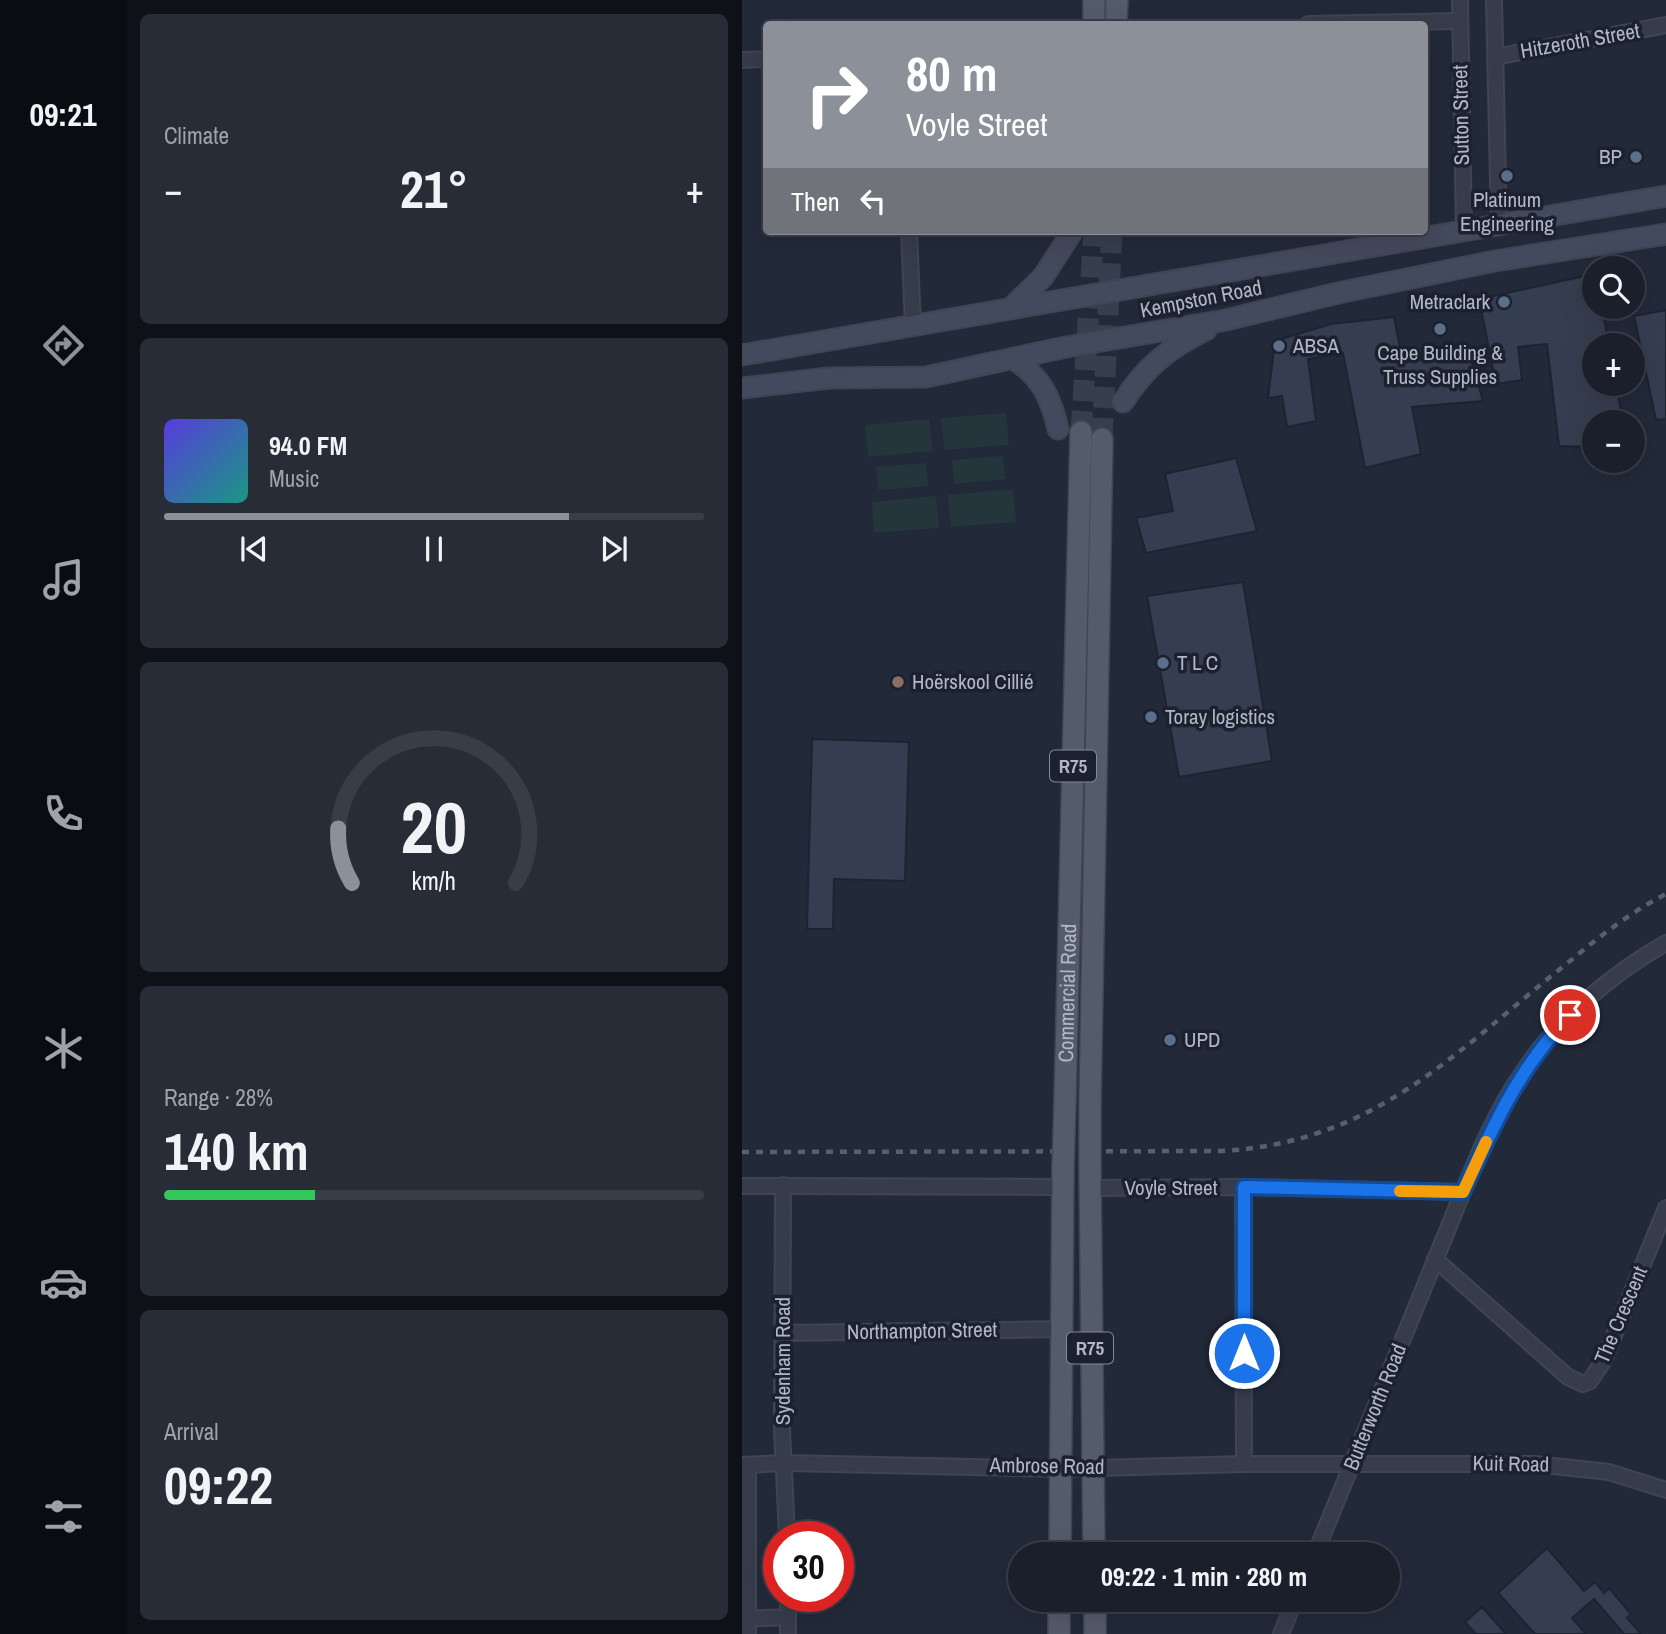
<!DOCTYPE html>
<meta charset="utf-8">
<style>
body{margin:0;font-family:"Archivo Narrow",sans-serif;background:#272c37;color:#f1f3f6;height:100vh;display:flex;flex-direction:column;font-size:26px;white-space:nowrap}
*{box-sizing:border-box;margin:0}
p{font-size:23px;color:#9fa2a9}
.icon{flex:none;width:38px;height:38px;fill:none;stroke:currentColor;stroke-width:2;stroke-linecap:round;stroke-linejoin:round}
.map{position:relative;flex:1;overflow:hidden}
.details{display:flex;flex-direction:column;gap:14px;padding:14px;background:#0e1118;width:616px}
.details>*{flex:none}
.hud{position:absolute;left:21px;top:21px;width:665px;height:214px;border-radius:7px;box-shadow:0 7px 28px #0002,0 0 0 2px #383d47;background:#8c9099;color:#fff;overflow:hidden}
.controls{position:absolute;left:840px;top:256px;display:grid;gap:14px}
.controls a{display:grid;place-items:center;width:63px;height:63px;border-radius:50%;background:#1a1f2b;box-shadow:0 7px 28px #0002,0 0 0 2px #383d47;font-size:35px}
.speed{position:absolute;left:21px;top:1521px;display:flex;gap:14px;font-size:35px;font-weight:700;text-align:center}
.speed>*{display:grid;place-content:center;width:91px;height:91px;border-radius:50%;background:#1a1f2b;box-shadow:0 7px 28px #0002,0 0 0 2px #383d47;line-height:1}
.speed .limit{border:10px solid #d22;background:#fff;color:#111}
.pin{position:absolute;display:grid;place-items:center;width:60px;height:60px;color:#fff;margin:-30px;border:4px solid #fff;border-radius:50%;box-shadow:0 2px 7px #0007}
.me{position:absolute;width:77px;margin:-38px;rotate:0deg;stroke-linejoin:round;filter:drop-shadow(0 0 5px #0008)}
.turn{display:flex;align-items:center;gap:24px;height:147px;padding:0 28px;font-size:32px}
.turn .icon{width:91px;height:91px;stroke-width:2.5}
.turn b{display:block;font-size:49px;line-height:60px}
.then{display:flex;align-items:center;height:66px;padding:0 28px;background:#0003;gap:14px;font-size:26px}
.big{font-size:52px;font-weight:800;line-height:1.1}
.details .widget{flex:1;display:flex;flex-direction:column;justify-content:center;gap:10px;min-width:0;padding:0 24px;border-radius:10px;background:#272c37}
.details .dial{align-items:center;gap:0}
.dial svg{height:182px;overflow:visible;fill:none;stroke:#383d47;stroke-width:7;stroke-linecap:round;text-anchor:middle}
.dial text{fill:#f1f3f6;stroke:none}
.song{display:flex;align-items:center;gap:21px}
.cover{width:84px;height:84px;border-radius:10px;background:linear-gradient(135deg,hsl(250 70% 55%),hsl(170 70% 35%))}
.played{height:7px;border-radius:4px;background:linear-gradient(90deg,#8c9099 75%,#383d47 75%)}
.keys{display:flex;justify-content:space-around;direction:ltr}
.heat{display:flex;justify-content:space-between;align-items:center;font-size:38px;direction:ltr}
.charge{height:10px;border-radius:5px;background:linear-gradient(90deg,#34c759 28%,#383d47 0)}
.trip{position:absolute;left:266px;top:1542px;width:392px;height:70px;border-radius:35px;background:#1a1f2b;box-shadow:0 7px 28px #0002,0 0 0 2px #383d47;font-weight:800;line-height:70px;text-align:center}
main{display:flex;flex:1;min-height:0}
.menu{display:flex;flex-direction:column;width:126px;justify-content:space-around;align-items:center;background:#0a0c11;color:#9fa2a9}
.menu .icon{width:49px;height:49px}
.menu .on{color:#8c9099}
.menu b{font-size:32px;color:#f1f3f6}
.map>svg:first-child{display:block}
.green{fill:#24353b}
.building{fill:#353d50;stroke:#1d2331;stroke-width:2}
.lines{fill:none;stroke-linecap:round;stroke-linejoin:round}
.primary-tunnel{stroke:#373e4e;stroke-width:21;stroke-dasharray:21 10;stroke-linecap:butt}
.minor-casing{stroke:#3f4553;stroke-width:18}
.secondary-casing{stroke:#3f4553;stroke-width:23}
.primary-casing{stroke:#3f4553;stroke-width:24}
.minor{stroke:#363c4a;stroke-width:14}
.secondary{stroke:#444a5d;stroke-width:19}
.primary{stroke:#545b6a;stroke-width:21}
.rail{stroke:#585f71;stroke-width:4.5;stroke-dasharray:7 7;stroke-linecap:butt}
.primary-bridge-casing{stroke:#3f4553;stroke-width:24;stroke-linecap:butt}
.primary-bridge{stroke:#545b6a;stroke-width:21}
.route-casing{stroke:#114b97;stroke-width:18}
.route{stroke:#1a73e8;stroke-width:12}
.slow{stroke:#f59e0b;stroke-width:12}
.service-dot{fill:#5c6f8a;stroke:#1b212f;stroke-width:2.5}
.education-dot{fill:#8d6e63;stroke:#1b212f;stroke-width:2.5}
.labels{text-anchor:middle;stroke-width:7;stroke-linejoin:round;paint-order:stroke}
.shield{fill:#1b212f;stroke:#848a99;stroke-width:2}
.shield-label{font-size:19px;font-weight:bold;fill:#b1b7c6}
.street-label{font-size:21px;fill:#b1b7c6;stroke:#1b212f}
.poi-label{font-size:21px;fill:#b1b7c6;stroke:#1b212f;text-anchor:start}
</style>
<main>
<nav class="menu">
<b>09:21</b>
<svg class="icon on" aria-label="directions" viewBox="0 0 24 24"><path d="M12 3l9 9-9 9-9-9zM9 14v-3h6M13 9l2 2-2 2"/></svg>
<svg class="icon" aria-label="music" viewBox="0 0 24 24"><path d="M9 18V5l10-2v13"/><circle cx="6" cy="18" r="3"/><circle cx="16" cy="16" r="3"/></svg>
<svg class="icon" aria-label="phone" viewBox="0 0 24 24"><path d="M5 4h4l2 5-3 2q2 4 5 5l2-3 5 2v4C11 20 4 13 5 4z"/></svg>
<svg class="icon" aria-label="climate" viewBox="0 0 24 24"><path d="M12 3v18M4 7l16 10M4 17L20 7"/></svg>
<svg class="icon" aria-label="car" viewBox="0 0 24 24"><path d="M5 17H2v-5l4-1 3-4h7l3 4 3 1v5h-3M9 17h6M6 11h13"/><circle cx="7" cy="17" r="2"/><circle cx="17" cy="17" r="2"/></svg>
<svg class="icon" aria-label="filters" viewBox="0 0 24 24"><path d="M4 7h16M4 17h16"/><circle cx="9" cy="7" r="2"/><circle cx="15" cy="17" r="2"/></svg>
</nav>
<section class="details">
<div class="widget"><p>Climate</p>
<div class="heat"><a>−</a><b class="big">21°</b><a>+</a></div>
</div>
<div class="widget">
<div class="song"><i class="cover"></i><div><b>94.0 FM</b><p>Music</p></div></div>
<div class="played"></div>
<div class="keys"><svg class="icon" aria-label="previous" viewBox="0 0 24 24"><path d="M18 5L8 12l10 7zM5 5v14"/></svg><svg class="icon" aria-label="pause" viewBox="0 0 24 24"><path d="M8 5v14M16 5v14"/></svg><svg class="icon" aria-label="next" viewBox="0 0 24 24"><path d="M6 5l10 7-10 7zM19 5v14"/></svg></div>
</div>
<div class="widget dial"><svg viewBox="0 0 100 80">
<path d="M14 69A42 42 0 1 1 86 69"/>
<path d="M14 69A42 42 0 0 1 8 45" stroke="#8c9099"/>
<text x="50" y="56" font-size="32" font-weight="700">20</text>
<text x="50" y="72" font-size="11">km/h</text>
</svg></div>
<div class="widget"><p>Range · 28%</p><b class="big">140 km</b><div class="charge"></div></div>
<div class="widget"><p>Arrival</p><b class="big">09:22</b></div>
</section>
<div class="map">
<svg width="924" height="1634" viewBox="0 0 924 1634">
<rect width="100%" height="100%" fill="#222939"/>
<!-- green -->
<path class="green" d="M264 413 267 445 202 450 199 418Z
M187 419 191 451 126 457 123 425Z
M261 456 263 479 212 484 210 460Z
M184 463 186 486 136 490 134 467Z
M271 489 274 522 209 527 206 495Z
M194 496 197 528 132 533 130 502Z"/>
<!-- building -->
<path class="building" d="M852 274V306H860L867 345H852V383H874L881 422H852V447L817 446 805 344 776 347 780 380 754 384 737 299Z
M924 310V419L914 420 892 316Z
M652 317 661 363 726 349 741 401 670 407 679 454 623 468 601 353 566 359 574 421 545 427 540 396 526 398 533 341 589 324Z
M494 458 515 531 404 553 394 518 431 511 423 474Z
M501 582 530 761 437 777 405 596Z
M70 739 167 742 163 881 92 879 91 929H65Z
M805 1548 842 1591 853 1582 862 1593 867 1588 889 1614 885 1618 899 1634H882L852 1599 830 1618 844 1634H793L756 1593Z
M740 1607 764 1634H734L723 1622Z"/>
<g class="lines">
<!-- primary-tunnel -->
<path class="primary-tunnel" d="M339 432 352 231
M360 439 370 231"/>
<defs>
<path id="minor" d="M718 0 722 229
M752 0 757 225
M566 24 718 21
M753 57 924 25
M0 60 24 59
M167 231 171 327
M41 1185 40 1430 45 1536
M0 1186 321 1187
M501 1187 502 1464
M348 1188 501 1187 721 1192
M693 1259 826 1377 841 1384 848 1381 862 1360 924 1208
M40 1333 320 1329
M0 1465 44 1463 319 1469 502 1464H793L867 1472 924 1490
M573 1554C617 1448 659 1341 703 1236 726 1180 748 1118 783 1069 817 1018 871 973 924 943
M46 1596V1634
M0 1619 46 1617
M6 1634V1465
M539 1634 553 1600"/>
<path id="secondary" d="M269 308 301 277 330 232
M0 355 924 196
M271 359C299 376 309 398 316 429
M0 388 87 378 184 377 324 347 484 320 596 293 753 261 924 234
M381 402C403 367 427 348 464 330"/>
<g id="primary">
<path d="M352 0V24"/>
<path d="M374 24 375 0"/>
<path id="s1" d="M323 1101 339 432"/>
<path d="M348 1102 360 439"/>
<path d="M348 1171 352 1554"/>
<path d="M318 1554 321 1168"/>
<path d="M317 1634V1600"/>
<path d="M353 1634V1600"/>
</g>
</defs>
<!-- minor casing -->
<use href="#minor" class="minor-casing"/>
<!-- secondary casing -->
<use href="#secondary" class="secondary-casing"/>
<!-- primary casing -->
<use href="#primary" class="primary-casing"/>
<!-- minor -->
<use href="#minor" class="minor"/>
<!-- secondary -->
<use href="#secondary" class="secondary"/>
<!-- primary -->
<use href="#primary" class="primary"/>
<!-- rail -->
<path class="rail" d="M0 1152 479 1151C634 1143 714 1051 828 961 858 936 889 912 924 894"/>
<defs>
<path id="primary-bridge" d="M321 1168 323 1101
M348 1171V1102"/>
</defs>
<!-- primary-bridge casing -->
<use href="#primary-bridge" class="primary-bridge-casing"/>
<!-- primary-bridge -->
<use href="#primary-bridge" class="primary-bridge"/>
</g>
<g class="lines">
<defs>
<path id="route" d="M502 1353V1187L721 1192C753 1123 775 1071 828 1015"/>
</defs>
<!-- route casing -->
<use href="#route" class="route-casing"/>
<!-- route -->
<use href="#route" class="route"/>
<!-- slow -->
<path class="slow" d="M658 1191 721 1192 744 1142"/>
</g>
<!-- markers -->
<g class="service-dot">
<circle cx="894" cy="157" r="7"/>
<circle cx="765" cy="176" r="7"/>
<circle cx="762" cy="302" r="7"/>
<circle cx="698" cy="329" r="7"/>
<circle cx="537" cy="346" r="7"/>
<circle cx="421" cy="663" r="7"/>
<circle cx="409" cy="717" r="7"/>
<circle cx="428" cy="1040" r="7"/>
</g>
<circle class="education-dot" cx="156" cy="682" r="7"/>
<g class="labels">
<!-- shield labels -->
<g class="shield">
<rect x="308" y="750.5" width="46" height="31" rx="5"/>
<rect x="325" y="1332.5" width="46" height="31" rx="5"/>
</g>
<g class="shield-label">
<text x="331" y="773">R75</text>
<text x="348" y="1355">R75</text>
</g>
<!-- street labels -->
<g class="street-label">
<text transform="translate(838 41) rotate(-10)" y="7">Hitzeroth Street</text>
<text transform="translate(719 115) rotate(-91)" y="7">Sutton Street</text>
<text transform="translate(459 299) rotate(-11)" y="7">Kempston Road</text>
<text dy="7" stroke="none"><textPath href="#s1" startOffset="108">Commercial Road</textPath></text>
<text x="429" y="1195">Voyle Street</text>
<text transform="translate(879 1315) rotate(-67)" y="7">The Crescent</text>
<text transform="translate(180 1331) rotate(-1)" y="7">Northampton Street</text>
<text transform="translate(41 1361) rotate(-90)" y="7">Sydenham Road</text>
<text transform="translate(633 1407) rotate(-68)" y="7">Butterworth Road</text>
<text transform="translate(769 1464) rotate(1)" y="7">Kuit Road</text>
<text transform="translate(305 1466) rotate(1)" y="7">Ambrose Road</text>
</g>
<!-- poi labels -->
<g class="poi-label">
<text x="880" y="164" text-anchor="end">BP</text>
<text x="765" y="207" text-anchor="middle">Platinum<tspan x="765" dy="24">Engineering</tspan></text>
<text x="748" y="309" text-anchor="end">Metraclark</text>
<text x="551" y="353">ABSA</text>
<text x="698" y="360" text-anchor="middle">Cape Building &amp;<tspan x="698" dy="24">Truss Supplies</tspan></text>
<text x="435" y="670">T L C</text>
<text x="170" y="689">Hoërskool Cillié</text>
<text x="423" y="724">Toray logistics</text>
<text x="442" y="1047">UPD</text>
</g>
</g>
</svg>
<div class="controls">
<a><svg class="icon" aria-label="search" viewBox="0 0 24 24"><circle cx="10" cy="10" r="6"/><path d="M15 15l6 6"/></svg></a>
<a>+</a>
<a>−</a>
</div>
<div class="speed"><div class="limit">30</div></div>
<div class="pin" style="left:828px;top:1015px;background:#d93025"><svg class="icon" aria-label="arrive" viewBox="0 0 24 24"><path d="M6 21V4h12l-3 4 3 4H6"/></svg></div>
<svg class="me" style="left:502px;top:1353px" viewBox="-20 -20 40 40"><circle r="17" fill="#1a73e8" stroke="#fff" stroke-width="3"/><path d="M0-11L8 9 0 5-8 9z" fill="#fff"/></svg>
<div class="trip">09:22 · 1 min · 280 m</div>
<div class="hud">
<div class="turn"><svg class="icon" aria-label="right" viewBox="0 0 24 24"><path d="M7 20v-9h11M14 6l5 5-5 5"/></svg><div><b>80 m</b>Voyle Street</div></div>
<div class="then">Then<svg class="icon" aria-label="left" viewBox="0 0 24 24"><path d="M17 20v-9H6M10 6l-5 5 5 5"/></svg></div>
</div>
</div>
</main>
